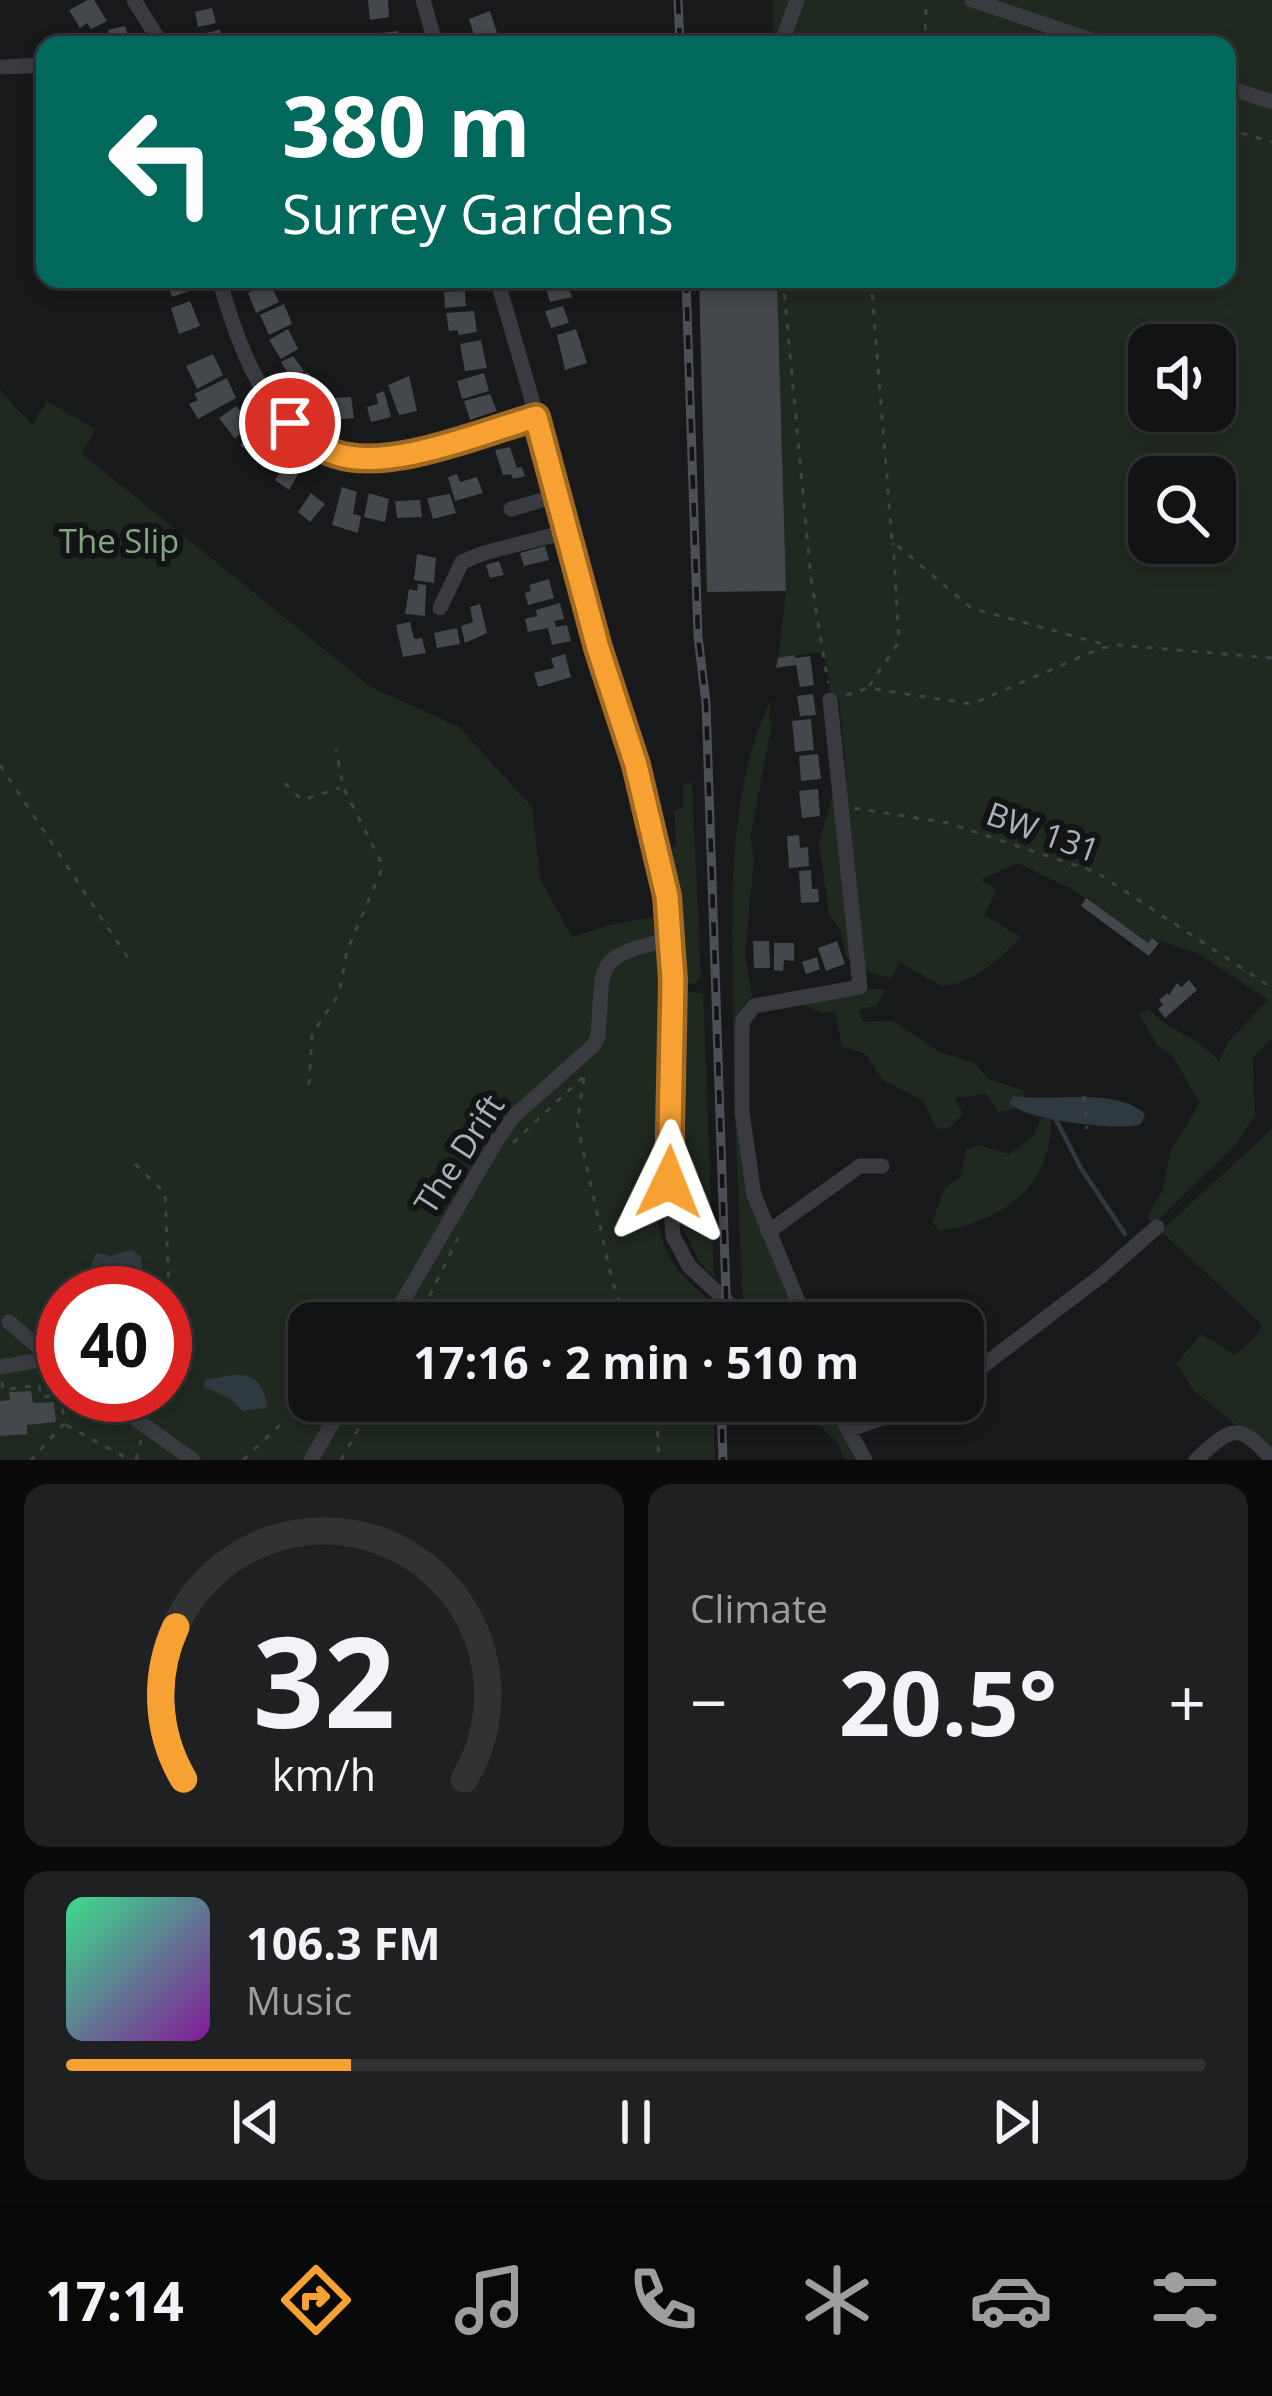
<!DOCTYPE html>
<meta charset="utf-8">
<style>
body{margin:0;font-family:"Open Sans",sans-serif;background:#1f2022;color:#f1f3f6;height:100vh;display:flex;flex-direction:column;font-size:45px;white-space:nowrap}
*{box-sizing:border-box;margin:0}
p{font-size:39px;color:#9c9ea0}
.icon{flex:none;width:66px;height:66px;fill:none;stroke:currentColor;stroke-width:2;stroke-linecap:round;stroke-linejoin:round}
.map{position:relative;height:1460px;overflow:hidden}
.sheet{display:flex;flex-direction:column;gap:24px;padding:24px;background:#0a0a0b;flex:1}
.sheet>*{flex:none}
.banner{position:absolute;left:36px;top:36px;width:1200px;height:252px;border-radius:24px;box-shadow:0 6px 18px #0003,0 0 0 3px #313234;background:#00695c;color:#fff;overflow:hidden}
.buttons{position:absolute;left:1128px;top:324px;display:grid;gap:24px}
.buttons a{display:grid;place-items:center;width:108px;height:108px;border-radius:24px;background:#121314;box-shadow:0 6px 18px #0003,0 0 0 3px #313234;font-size:60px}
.speed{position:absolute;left:36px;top:1266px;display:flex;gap:24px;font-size:60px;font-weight:700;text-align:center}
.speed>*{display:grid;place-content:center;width:156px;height:156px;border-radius:50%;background:#121314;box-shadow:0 6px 18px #0003,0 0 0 3px #313234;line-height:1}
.speed .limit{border:18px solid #d22;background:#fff;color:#111}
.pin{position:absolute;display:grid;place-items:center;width:102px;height:102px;color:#fff;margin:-51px;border:6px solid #fff;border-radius:50%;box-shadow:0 3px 12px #0007}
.me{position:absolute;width:132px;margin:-66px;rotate:2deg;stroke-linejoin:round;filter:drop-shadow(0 0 9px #0008)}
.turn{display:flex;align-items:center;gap:42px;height:252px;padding:0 48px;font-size:54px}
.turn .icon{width:156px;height:156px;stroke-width:2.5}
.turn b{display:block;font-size:84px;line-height:102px}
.big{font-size:90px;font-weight:700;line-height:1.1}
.sheet .widget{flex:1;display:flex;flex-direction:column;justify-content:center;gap:18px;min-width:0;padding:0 42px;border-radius:24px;background:#1f2022}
.sheet .dial{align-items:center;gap:0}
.dial svg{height:312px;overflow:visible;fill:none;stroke:#313234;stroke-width:7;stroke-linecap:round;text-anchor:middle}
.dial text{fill:#f1f3f6;stroke:none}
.song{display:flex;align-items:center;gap:36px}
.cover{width:144px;height:144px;border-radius:18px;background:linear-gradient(135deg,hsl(150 70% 55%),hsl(290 70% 35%))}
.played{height:12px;border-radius:6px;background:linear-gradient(90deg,#f8a133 25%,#313234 25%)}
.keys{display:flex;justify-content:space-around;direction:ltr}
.heat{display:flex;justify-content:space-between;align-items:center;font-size:66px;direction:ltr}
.sheet .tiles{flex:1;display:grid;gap:24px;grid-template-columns:1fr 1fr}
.widget:last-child{grid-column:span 2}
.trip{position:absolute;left:288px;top:1302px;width:696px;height:120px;border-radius:24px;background:#121314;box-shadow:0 6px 18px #0003,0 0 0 3px #313234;font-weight:700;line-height:120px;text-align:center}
.menu{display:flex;height:192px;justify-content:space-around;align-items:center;background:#070808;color:#9c9ea0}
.menu .icon{width:84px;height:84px}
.menu .selected{color:#f8a133}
.menu b{font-size:54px;color:#f1f3f6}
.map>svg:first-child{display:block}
.green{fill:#202920;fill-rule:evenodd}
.water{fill:#2e3a40}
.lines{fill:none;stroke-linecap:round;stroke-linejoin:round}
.stream{stroke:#2e3a40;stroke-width:4.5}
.building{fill:#44474b}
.path{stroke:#3f4247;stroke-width:3;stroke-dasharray:6 9;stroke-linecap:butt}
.minor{stroke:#393b40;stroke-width:15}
.rail-casing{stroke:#4c4f55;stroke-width:9}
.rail{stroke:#131416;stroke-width:4.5;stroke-dasharray:14;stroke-linecap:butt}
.route-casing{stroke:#a16921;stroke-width:30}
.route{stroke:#f8a133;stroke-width:21}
.labels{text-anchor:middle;stroke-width:12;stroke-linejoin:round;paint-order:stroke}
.park-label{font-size:33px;fill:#83a681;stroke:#131416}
.street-label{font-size:33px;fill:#aab1bb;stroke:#131416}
</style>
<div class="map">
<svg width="1272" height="1460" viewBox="0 0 1272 1460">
<rect width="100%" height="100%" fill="#18191b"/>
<!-- green -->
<path class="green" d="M773 0H1272V1038L1253 1057 1255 1116 1235 1145 1154 1224 1147 1216 1162 1192 1171 1150 1200 1103 1172 1055 1157 1045 1138 1013 1148 1009C1174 1033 1195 1036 1219 1061L1228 1042 1268 1000 1197 953 1152 938 1148 943 1072 889 1018 863 981 880 997 890 984 915 1021 937C998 959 975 984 941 986L900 962 891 978 869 972 846 957 840 929 829 915 819 842 834 791 847 780 839 699 831 692 824 652 778 658 786 591 777 279H1227V45H772ZM1149 345H1215V411H1149ZM1149 477H1215V543H1149Z
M0 390 32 425 47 401 95 429 82 454 371 687 459 727 532 807 540 879 572 937 614 924 660 916C660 966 663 1016 661 1066 659 1127 642 1194 667 1252 676 1272 694 1286 710 1301L711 1323H309V1401H713L715 1460H0ZM63 1293H165V1395H63Z
M770 701 769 720 772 724 750 838 754 859 745 954 752 995 742 1007 737 1037 747 1184 802 1323H768L743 1305C738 1204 734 1102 733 1001 732 900 727 795 770 701Z
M692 783 701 978 695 984 684 983 680 908 663 851 676 845 674 811 683 807V785Z
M874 989 886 990 877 1005 859 1010 863 1022 893 1021 939 1052 975 1063 988 1079 1023 1090 1024 1097 1013 1096 1010 1103 1015 1109 998 1112 986 1094 955 1098 963 1114 948 1129 936 1128 923 1101 883 1080 865 1054 842 1046 835 1012 821 1013 804 1005 802 999Z
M682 990 703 994 714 1277 700 1263 676 1214Z
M1042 1117 1051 1119C1052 1187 1002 1222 939 1231L932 1222 945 1188 960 1178 966 1149 979 1145 1009 1154 1032 1138Z
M1272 1129V1460H1262L1232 1421 1195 1392 1176 1364 1201 1334 1235 1355 1257 1335 1262 1325 1161 1231Z
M795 1401H820L858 1459 845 1460 837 1442Z"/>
<!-- water -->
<path class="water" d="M1013 1096C1055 1102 1115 1087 1145 1114L1141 1124C1120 1132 1024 1120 1009 1103Z
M132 1249 141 1257 145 1293H65V1279L90 1269 96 1253 111 1256Z
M232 1375C254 1373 262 1383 267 1403L265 1408 243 1411 229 1398 204 1387 205 1380Z"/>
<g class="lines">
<!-- stream -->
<path class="stream" d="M1054 1116 1082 1170 1125 1234"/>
</g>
<!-- building -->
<path class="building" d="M88 0H94L107 21 91 29 87 23 80 28 69 10Z
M368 0H388L389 17 370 20Z
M212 8 216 23 198 27 195 12Z
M490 11 501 45H477L469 19Z
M125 26 131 45H105L103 38 110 37 108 30Z
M220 30 224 45H200L197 35Z
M398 31 399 45H381L380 33Z
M166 279H184L189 291 172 297Z
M543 279H565L572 297 550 302Z
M699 279H777L786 591 707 592Z
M270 283 279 302 256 313 248 293Z
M465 291 466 306 445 308 444 292Z
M190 301 200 326 179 334 171 308Z
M284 304 292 324 269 335 260 315Z
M563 306 569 323 551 328 545 311Z
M474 311 477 332 459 335 457 330 449 331 446 313Z
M288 329 298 349 281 359 269 340Z
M576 329 587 363 565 370 557 335Z
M481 340 487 368 465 371 460 344Z
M213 354 223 375 197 389 186 366Z
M293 356 304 371 292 379 281 362Z
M307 372 322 388 309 402 293 383Z
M484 373 489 391 462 399 457 381Z
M409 376 417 411 399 415 388 385Z
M227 378 236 398 198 419 189 404 198 400 194 394Z
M384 391 391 417 371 422 367 407 378 404 376 394Z
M490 394 497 411 470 420 464 401Z
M351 397 354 418 335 420 331 398Z
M236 406 252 423 235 439 219 418Z
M255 430 275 448 260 462 240 445Z
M510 447 517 468 522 467 525 476 513 479 511 474 503 475 495 450Z
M287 461 301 469 289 490 275 480Z
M457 474 460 482 477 477 483 493 455 501 448 477Z
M342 487 357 492 353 514 361 516 358 533 332 525Z
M311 493 325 504 310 522 298 512Z
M369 493 389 499 385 522 364 517Z
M450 494 456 513 433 519 427 498Z
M420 500 422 517 397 518 395 501Z
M545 546 549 560 524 566 520 553Z
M417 554 436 558 434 583 414 580Z
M499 561 504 575 490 578 486 565Z
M549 579 554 598 528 605 525 593 531 591 529 585Z
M418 584 426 585 425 616 405 614 409 589 417 591Z
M560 603 564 619 554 621 556 627 567 625 571 641 552 645 548 628 528 632 525 619 537 616 536 610Z
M480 604 487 633 465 643 461 626 473 622 470 607Z
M410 622 414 639 422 638 426 653 403 657 396 625Z
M457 628 460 644 437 648 434 633Z
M565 654 571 677 538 687 534 673 554 668 551 658Z
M794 655 796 658 810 656 814 685 800 687 796 665 776 668 778 658Z
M813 694 816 715 800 716 797 696Z
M811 719 814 750 795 752 792 721Z
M818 754 821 779 801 781 799 756Z
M818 789 820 816 802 818 799 791Z
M799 835 800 848 808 847 809 866 789 868 787 836Z
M811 870 812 889H818L819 902 801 903 799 871Z
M1086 898 1148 943 1152 938 1159 943 1149 956 1081 906Z
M753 941H769L770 968H754Z
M837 941 845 964 826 971 818 948Z
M774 943H794V961L784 960 783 971 774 970Z
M817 957 820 969 806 974 802 962Z
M1189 980 1197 990 1165 1018 1158 1009 1163 1005 1159 1000 1167 993 1169 995 1177 983 1181 987Z
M31 1391 33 1403 54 1402 56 1422 27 1425V1434L0 1436V1401L10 1400 9 1392Z"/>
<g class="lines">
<!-- path -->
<path class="path" d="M925 45 926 0
M1227 129 1272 142
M783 279 811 579 828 683
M871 279 892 541 971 608 1110 646
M869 686 899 642 893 543
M846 695 868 688 972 704 1099 649 1118 645 1272 658
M0 765 132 964
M285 783 302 800 340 788
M854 808 948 823 1096 872 1272 988
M584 1078 577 1123 612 1280 627 1323
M309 1085 312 1034 339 994 347 951 383 866 343 787 336 749
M1084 1096 1087 1129
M513 1143 585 1075
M135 1164 165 1193 172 1363 165 1384
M416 1323 458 1238
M2 1382 3 1390 39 1385 41 1397 61 1395 64 1424 31 1460
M656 1401 659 1460
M152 1415 161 1395
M66 1425 130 1460
M136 1460 141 1440
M243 1460 284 1421
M341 1460 374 1401"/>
<!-- minor -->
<path class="minor" d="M134 0 162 45
M423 0 436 45
M972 0 1106 45
M781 45 797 0
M3 67 45 65
M1227 87 1272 102
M45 151V159
M219 279C239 350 276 459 366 458 423 458 482 432 536 417
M497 279 570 531 599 648 636 765 666 895 672 939 669 1182 673 1236 689 1266 750 1323
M511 509 557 496
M440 608 462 562 484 553 570 531
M768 1232 860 1166H882
M9 1322 63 1368
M390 1323 498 1138 514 1116 594 1045 598 1036C604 962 591 957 672 939
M807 1323 754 1195 742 1112V1029L743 1020 754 1006 860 987 830 700
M0 1367 50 1358
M963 1381 1101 1276 1157 1227
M102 1395 193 1460
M832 1401 865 1460
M851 1429 930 1401
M311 1460 345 1401
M1196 1460C1232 1426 1238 1422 1272 1459"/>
<defs>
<path id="rail" d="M678 0 680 45
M686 279 698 636 706 703 727 1323
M721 1401 723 1460"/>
</defs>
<!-- rail casing -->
<use href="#rail" class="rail-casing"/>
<!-- rail -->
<use href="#rail" class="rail"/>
</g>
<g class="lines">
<defs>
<path id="route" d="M290 423C304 435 318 449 336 454 390 472 483 432 536 417L598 648 636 765 667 896 673 980 669 1182"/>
</defs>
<!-- route casing -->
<use href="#route" class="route-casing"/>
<!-- route -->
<use href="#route" class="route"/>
</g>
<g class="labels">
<!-- park labels -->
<g class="park-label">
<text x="119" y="553">The Slip</text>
</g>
<!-- street labels -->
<g class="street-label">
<text transform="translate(1043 832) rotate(20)" y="12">BW 131</text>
<text transform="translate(459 1154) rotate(-57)" y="12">The Drift</text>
</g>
</g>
</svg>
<div class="buttons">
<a><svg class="icon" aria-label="sound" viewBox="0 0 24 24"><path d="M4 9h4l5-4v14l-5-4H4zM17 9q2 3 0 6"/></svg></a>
<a><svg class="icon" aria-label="search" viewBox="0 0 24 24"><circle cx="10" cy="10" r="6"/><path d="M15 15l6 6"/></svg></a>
</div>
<div class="speed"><div class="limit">40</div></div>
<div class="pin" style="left:290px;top:423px;background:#d93025"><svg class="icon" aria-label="arrive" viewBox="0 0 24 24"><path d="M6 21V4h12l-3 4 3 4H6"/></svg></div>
<svg class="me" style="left:669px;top:1182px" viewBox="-20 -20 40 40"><path d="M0-17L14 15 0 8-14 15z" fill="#f8a133" stroke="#fff" stroke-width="4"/></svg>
<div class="trip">17:16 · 2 min · 510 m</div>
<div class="banner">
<div class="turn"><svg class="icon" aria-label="left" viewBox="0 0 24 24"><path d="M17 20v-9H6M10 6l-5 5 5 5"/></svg><div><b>380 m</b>Surrey Gardens</div></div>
</div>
</div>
<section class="sheet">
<div class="tiles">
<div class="widget dial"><svg viewBox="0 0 100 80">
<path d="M14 69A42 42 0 1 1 86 69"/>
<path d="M14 69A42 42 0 0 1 12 30" stroke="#f8a133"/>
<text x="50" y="56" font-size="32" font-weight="700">32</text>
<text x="50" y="72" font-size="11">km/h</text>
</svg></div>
<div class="widget"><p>Climate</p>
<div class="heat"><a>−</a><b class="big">20.5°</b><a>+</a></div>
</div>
<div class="widget">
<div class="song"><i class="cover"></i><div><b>106.3 FM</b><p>Music</p></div></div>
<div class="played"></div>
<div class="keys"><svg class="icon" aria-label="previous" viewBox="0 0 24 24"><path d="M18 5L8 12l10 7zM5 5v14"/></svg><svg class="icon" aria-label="pause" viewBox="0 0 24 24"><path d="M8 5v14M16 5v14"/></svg><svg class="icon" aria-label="next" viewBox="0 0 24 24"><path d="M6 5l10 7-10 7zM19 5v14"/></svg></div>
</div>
</div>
</section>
<nav class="menu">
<b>17:14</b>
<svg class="icon selected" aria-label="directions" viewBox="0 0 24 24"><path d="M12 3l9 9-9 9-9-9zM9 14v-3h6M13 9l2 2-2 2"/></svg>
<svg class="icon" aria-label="music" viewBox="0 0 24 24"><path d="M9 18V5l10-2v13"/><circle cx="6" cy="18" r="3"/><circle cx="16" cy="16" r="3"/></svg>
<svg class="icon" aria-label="phone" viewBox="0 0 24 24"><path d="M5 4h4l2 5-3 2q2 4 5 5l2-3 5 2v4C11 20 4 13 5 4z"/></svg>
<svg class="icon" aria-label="climate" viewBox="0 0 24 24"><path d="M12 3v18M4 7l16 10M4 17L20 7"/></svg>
<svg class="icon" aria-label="car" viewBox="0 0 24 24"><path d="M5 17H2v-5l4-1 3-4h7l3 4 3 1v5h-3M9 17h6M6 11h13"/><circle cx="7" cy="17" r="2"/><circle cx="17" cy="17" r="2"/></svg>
<svg class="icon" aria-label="filters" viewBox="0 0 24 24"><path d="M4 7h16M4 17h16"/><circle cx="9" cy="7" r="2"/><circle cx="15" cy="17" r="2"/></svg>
</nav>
